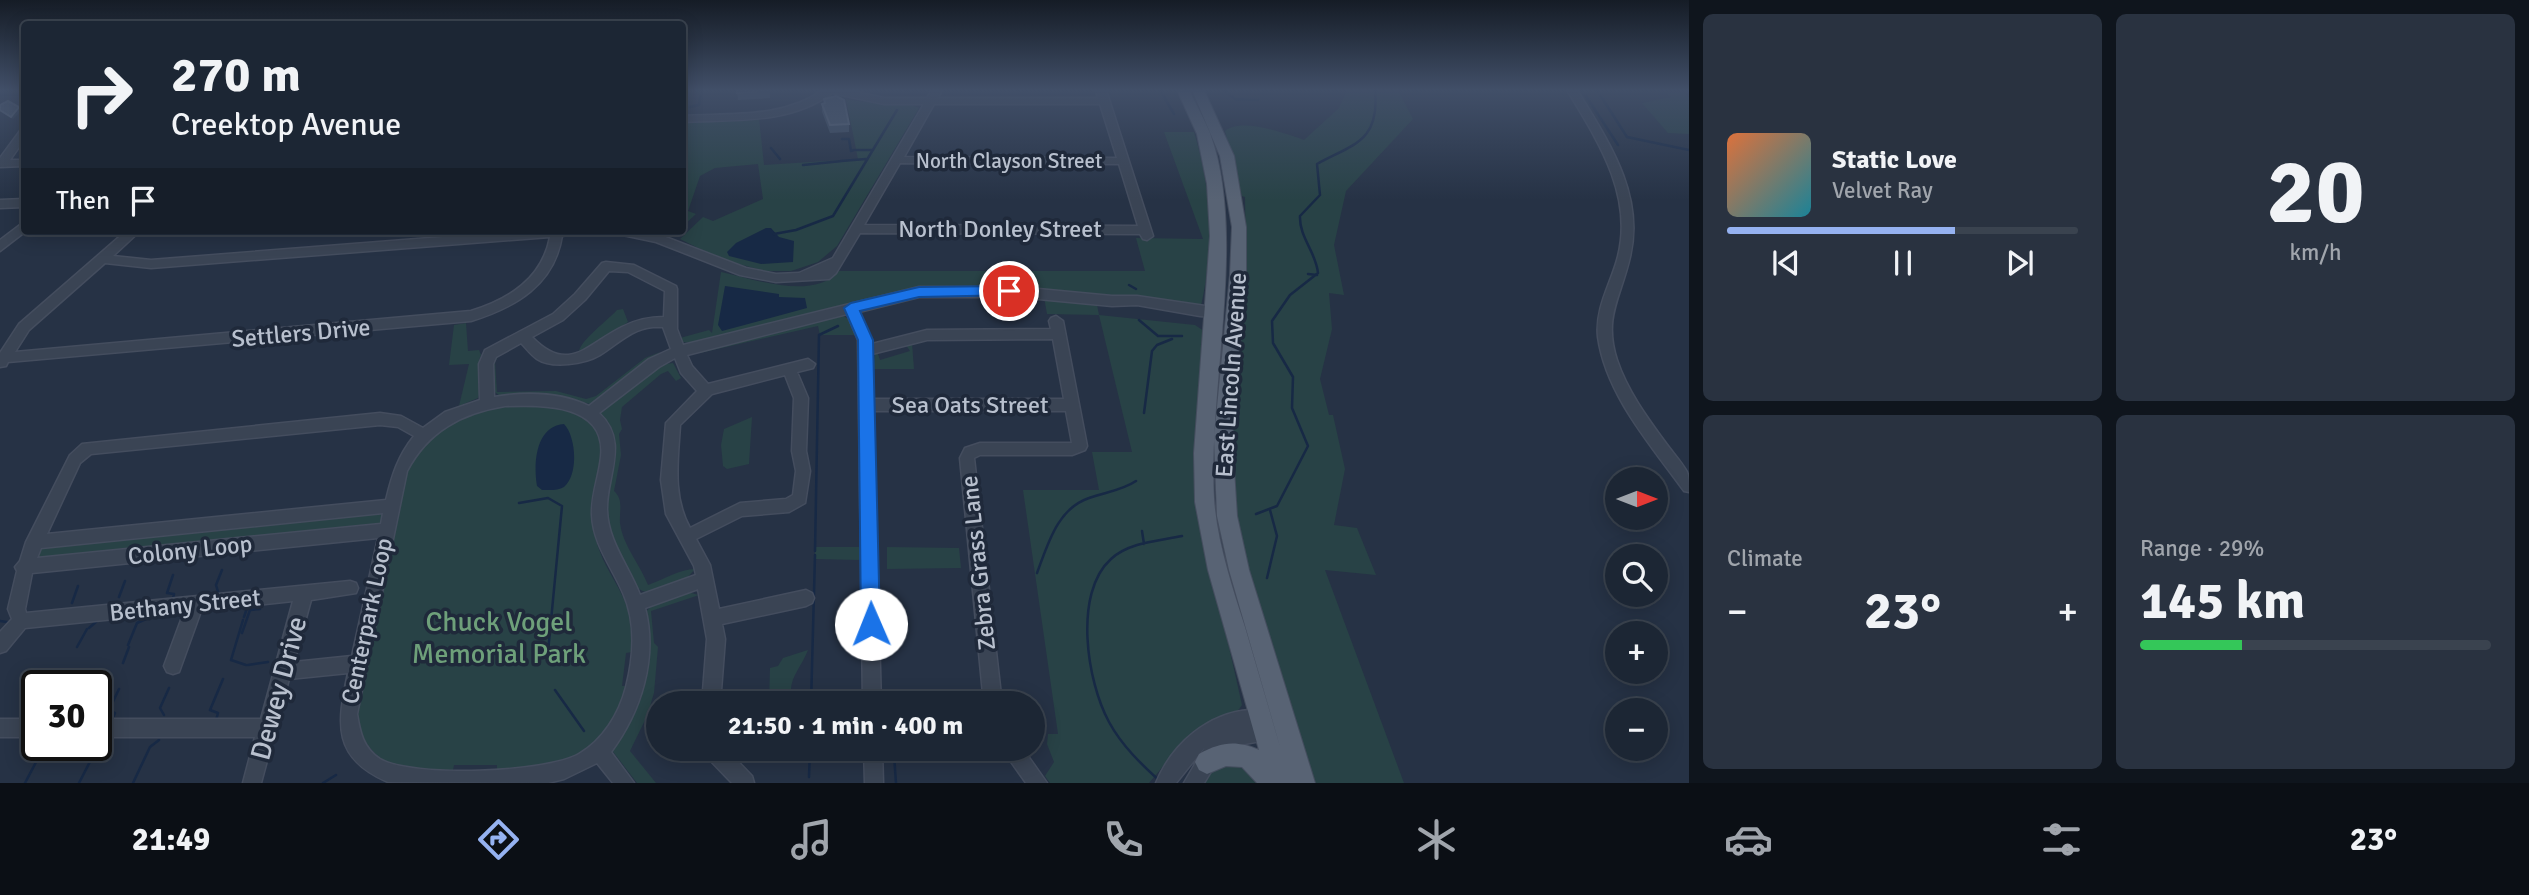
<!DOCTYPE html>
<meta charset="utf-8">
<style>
body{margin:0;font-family:Signika,sans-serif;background:#293240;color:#f1f3f6;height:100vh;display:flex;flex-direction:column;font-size:26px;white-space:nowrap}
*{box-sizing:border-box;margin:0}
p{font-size:23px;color:#a0a5ac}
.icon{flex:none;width:38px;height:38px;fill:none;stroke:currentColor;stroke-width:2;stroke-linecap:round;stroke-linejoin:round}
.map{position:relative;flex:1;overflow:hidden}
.side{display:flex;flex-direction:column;gap:14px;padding:14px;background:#0f151d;width:840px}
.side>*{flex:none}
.banner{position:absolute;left:21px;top:21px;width:665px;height:214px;border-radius:7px;box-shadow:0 4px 18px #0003,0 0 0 2px #3a434f;background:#1c2634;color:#f1f3f6;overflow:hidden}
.needle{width:46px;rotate:90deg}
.controls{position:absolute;left:1605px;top:467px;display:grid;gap:14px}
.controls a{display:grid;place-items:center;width:63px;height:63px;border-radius:50%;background:#1c2634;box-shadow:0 4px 18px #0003,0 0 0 2px #3a434f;font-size:35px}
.speed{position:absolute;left:21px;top:670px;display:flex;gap:14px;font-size:35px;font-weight:700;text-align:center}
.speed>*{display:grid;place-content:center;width:91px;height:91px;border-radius:50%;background:#1c2634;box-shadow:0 4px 18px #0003,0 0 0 2px #3a434f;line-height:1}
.speed .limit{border:4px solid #111;border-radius:10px;background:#fff;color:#111}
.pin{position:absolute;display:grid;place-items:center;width:60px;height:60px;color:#fff;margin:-30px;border:4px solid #fff;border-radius:50%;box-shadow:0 2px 7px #0007}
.me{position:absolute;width:77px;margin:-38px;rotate:359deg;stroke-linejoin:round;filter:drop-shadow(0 0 5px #0008)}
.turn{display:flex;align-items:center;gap:24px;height:147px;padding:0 35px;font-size:32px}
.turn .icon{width:91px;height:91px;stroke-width:2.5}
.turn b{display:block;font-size:49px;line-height:60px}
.then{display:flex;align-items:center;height:66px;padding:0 35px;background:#0003;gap:14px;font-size:26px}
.big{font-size:52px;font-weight:700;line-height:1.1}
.side .tile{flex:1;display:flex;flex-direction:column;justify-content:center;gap:10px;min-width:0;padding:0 24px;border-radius:10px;background:#293240}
.side .dial{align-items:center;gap:0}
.dial b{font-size:91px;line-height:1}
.song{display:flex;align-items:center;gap:21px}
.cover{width:84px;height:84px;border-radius:10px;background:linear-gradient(135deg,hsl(20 70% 55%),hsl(190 70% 35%))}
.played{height:7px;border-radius:4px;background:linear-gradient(90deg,#95b2f1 65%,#3a434f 65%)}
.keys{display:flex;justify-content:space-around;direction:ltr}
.heat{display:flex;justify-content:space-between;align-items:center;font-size:38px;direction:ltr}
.charge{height:10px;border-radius:5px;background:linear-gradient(90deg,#34c759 29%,#3a434f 0)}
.side .tiles{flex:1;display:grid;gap:14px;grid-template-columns:repeat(2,1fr)}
.trip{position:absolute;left:646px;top:691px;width:399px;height:70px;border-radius:35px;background:#1c2634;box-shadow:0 4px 18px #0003,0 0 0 2px #3a434f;font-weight:700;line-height:70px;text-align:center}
.dock{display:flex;height:112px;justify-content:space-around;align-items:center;background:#0b0f15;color:#a0a5ac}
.dock .icon{width:49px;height:49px}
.dock .on{color:#95b2f1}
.dock b{font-size:32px;color:#f1f3f6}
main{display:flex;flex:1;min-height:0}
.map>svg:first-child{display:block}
.green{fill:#284246}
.water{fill:#172945}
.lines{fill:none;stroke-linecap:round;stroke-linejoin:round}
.stream{stroke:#172945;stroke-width:2.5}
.minor-casing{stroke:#444d5e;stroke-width:3}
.major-casing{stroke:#444d5e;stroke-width:2}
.minor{fill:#3a4454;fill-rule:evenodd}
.major{fill:#586374;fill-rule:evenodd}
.wall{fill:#404f63}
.shaded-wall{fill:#303e52}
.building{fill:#4d5b6f;stroke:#5e6b7e;stroke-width:2}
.route{fill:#1a73e8;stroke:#114b97;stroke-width:2}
.labels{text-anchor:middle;stroke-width:7;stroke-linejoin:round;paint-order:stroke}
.far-street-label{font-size:21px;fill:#b8c0ce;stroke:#1f293a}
.street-label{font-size:24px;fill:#b8c0ce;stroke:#1f293a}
.near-park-label{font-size:28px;fill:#6ea07a;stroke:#1f293a}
.near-street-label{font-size:28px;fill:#b8c0ce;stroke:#1f293a}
</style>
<main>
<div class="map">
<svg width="1689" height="783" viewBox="0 0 1689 783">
<rect width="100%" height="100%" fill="#263245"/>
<!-- green -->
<path class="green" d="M1347 90H1398L1413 119 1346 191 1334 245 1344 295 1329 293 1332 329 1320 379 1329 415H1333L1345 469 1334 525 1357 528 1376 575 1325 570 1404 783H1312L1238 539 1229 453 1246 271 1245 197 1242 196 1225 131C1242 117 1286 134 1304 140L1339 108Z
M1666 92H1683L1689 98V134L1668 133 1642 103 1671 97Z
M846 99C865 104 906 100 919 108L837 246 818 262 791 271H765L720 259 680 239 703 217 713 221 763 199 758 164 715 168 700 176 688 211 696 214 683 226V123L759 118 764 165 858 159Z
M1164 132H1194C1212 190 1214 248 1201 306L1036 289H913L692 343 682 342 680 338 709 330 712 333 721 272C754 279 813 301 839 271H1145L1136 238 1203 239Z
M1044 297 1097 305 1099 315 1195 325 1204 331 1212 571 1242 705 1237 712 1218 718 1192 732 1149 783H1050L1045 776 1054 762 1047 744 1048 734H1058L1023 490H1099L1092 452H1132L1099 315 1047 314Z
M623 309 628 322 593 347 579 351C582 339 607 321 617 310Z
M841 315 849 319 857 335H820L818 326 700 353V350Z
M466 323 468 351 479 350 481 355C475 367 483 384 478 398L459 406 469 364 449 365 454 325Z
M912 343 914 369H873L875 354H878L880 360 910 351 906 345Z
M660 352 590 404 560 396 499 395 493 391V359L501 354 495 361 497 392 556 391 586 399 596 396 645 358Z
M673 363 681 378 676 381 668 371 661 374 622 407 620 420 622 429 619 434 621 455 614 491C624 500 619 511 620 523 623 546 640 564 648 585 665 579 680 569 695 569L686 579 646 592C636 590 633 581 628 573 592 513 614 474 600 414L659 365Z
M549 404C566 409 586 412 596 429 613 457 589 498 594 530 601 577 639 596 632 652L626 653 622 686H627C617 725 586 759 546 767 531 771 513 769 497 770V765H454L453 770C406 774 369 768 356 718L405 473C422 438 455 413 494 405 511 402 532 405 549 404Z
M752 417 749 464 727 469 723 466 721 445 724 429Z
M384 510 380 526 36 559 41 547Z
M815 547H860V560L815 559Z
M887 547 959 548 961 568 887 569Z
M687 592 699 595 651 611 654 643 658 647 654 693 647 716 630 751 656 783H637L611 749 645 613 652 605Z
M808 650C801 669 785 681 793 703H769L770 668 778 666 783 658Z
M1230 758 1265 783H1202L1216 764Z"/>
<!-- water -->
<path class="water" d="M766 228H771L779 237 794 241 793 262 761 264 729 256 727 252 736 243Z
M725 286 779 294V297L805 298 807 308 722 331 718 325Z
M564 424C576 436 579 475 564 487 558 491 549 490 542 490L537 486C533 463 536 426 564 424Z"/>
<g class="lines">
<!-- stream -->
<path class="stream" d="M1160 90 1174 114
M1224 90 1235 99 1258 100
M1582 90 1618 145
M1597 90 1627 137 1689 150
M906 92 908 90
M0 95 24 94
M690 107 699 105 701 90
M842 139H849L851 151 854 150
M771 148 780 159
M856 150H873
M841 161 866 159
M803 165 842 161
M774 234 796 230 833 216 897 110
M1308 274 1317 275
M1129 285 1136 289
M1139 320 1158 336H1182
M1144 413 1152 351 1157 345 1172 339
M519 503 548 498 562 506 548 652
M1256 514 1277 506 1308 446 1292 408 1293 377 1273 343 1272 321 1290 295 1318 273C1316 252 1299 237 1300 216L1320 195 1317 164C1353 144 1380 142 1375 90
M1142 531 1144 544
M815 551 819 335 838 326
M1037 573C1048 544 1057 509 1089 498 1105 492 1121 491 1136 481
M173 575 167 593 174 594 173 599
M1267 578 1277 536 1270 510
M219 595 216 585 222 570
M119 597 125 581
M72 603 78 586
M244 617 247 608 264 603
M243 620 231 660 246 665
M0 621 7 622
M89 628 97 621
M242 633 250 610 260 609
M128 645 137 623 155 615
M77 647 87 629
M123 663 129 647
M248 665 268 662
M555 690 584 731
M811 704 815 555
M164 715 160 708 169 688
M112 720 115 713 109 710 119 689
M216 720 218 713 210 710 223 679
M894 755 896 783
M809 777 810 749
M25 783 44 747
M79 783 96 750 105 740
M133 783 150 747 159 740
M323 783 336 775
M1162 783C1142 765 1122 746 1109 722 1087 682 1073 593 1111 559 1129 542 1159 541 1182 536"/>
<defs>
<path id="minor" d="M823 90H846L884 98H927L932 90H942L938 98H1098L1096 90H1106L1153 236 1147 240 1143 239 1140 234 860 233 836 273 829 279 776 282 740 275 656 242 618 234 616 231H641L663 236 746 268 776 274 799 273 833 258 924 104H884L832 93C789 125 734 119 682 122V116C730 113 782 119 823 90ZM934 104H1100L1117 158 904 157ZM900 163 1119 164 1138 226 864 225Z
M1567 90H1577C1608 141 1645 194 1630 257 1621 297 1603 317 1617 360 1627 390 1646 416 1665 442 1672 452 1681 461 1687 472 1689 477 1689 486 1689 492L1684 491C1651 445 1606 395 1598 337 1595 309 1610 285 1617 260 1635 197 1598 141 1567 90Z
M24 130V140L10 160H24V166L0 167V158L20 131Z
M24 199V207L0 208V200Z
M24 222 26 231 0 251V240Z
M126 231H140L113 256 151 260 518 231H575L573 234 562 236C554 285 516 307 471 321L8 362 6 366 0 367V353L19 324ZM550 237C542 279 509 299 471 311L15 352 29 330 105 263 151 268Z
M606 262 634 265 676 286 677 289V329L683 345 919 287H1017L1112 296H1137L1212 307 1219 312 1212 317 1200 316 1137 305 1112 306 1017 297H919L859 312 872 344 927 330 1051 329 1049 321 1051 318 1056 316 1063 321 1087 446 1085 450 1072 455H980L974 458 1002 704H984L960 458 965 448 980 443H1072L1066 411H873L881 704H863L858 340 847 314 687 355 692 366 708 384 808 359 815 364 813 368 797 372 808 398 806 451 810 471 805 503 789 512 742 516 696 539 710 565 719 609 806 590 812 593 814 598 812 603 806 606 722 624 725 639 720 704H702L707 639 698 589 645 608C658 658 641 712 611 752L634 783H613L597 763 564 779 548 783 388 782C332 758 337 724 348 673L289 679 261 783H243L255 737H96V719H261L293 601 201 611 179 672 173 674 167 672 164 666 184 612 25 628 6 651 0 653V632L12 619 8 609 17 571 15 567 20 561 26 542 70 455 82 444 380 413 401 416 423 428 445 412 480 400 479 364 485 350 553 314 575 294 602 263ZM609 271 628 272 665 291 664 317C648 317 636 320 622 327 587 344 569 375 532 337L563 320 585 300ZM653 327H663L671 349 649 359 589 406C560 392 524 392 494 397L493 364 496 357 521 343C526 348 531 355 537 359 552 369 585 364 600 355 618 344 631 329 653 327ZM1053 339 1064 399H873L872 354 927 340ZM675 358 681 373 697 391 666 423 661 480 666 514 694 566 696 575 640 595C629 566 608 542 607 510 606 476 630 442 599 413L659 367ZM785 375 794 398 792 451 796 471 793 495 786 499 740 503 690 528C672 496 678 460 680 425L712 394ZM505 406C542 405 607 403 601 457 599 477 591 495 592 515 593 544 612 567 623 593 636 622 634 656 626 687 619 714 603 740 579 754 546 773 412 778 380 759 363 748 360 732 357 714L407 471C428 431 462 413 505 406ZM380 425 398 427 414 436C398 456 392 475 386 500L47 534 80 463 91 454ZM383 513 381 524 37 558 41 548ZM378 538 352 656 294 662 311 600 356 593 358 588 356 583 350 581 26 613 25 609 32 573Z
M1250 710 1275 716 1281 732 1278 738 1239 745 1224 750 1204 783H1184L1205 747 1176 783H1156C1172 744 1208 713 1250 710Z
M0 719H37V737H0Z
M704 749H726L752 776 754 783H732L706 756Z
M864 749H882L883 783H865Z
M1002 749H1023L1047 783H1026Z"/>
<path id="major" d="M1177 90H1189C1196 104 1204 119 1210 133 1247 234 1208 388 1214 498 1217 542 1232 586 1245 627 1257 668 1269 709 1281 750L1229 570 1217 516 1214 438 1230 275 1232 227 1220 156 1192 90H1204L1234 156 1246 227V275L1232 438 1237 516 1249 570 1315 783H1257L1242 767 1226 766 1207 774 1199 770 1195 762 1199 754C1221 742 1236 740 1259 750L1208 570 1195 502 1194 453 1210 236 1207 184 1197 134Z"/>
</defs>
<!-- minor casing -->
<use href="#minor" class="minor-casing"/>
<!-- major casing -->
<use href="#major" class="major-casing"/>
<!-- minor -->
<use href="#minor" class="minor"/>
<!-- major -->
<use href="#major" class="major"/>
</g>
<!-- wall -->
<path class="wall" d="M737 90H770V98L738 100Z
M824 99 849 124V132L830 133 822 112V104L825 103Z"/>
<!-- shaded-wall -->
<path class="shaded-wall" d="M19 107 22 110 13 119 11 117Z"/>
<!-- building -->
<path class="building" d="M737 90H770L737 93Z
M836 96 844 100 849 124 830 125 822 104 825 103 824 99Z
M8 101 19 107 11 117 0 110V105Z"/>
<!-- sky -->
<linearGradient id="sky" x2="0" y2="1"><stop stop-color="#151c26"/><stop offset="0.45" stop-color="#414f68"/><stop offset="1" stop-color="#414f68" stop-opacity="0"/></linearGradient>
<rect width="1689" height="200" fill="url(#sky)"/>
<!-- route -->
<path class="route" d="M1009 286 1016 291 1014 295 919 297 860 311 873 340 880 624 877 630 871 633 864 630 861 624 858 340 844 308 851 303 919 287Z"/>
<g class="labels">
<!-- far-street labels -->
<g class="far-street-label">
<text x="1009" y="168">North Clayson Street</text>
</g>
<!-- street labels -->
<g class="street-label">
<text x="1000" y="237">North Donley Street</text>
<text transform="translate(301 333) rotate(-5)" y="8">Settlers Drive</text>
<text transform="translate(1231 375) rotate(-86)" y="8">East Lincoln Avenue</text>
<text x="970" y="413">Sea Oats Street</text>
<text transform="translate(190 550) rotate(-6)" y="8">Colony Loop</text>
<text transform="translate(978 563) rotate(-96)" y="8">Zebra Grass Lane</text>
<text transform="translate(185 605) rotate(-6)" y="8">Bethany Street</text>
<text transform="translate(367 621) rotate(-78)" y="8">Centerpark Loop</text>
</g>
<!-- near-park labels -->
<g class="near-park-label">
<text x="499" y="631">Chuck Vogel<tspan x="499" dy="32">Memorial Park</tspan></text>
</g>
<!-- near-street labels -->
<g class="near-street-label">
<text transform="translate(278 688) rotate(-75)" y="10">Dewey Drive</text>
</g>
</g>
</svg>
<div class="controls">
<a><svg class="needle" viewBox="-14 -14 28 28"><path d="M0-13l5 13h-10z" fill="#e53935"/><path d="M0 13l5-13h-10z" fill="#a0a5ac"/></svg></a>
<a><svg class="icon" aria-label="search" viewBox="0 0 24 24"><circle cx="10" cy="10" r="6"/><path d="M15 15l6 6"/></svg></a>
<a>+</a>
<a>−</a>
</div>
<div class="speed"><div class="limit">30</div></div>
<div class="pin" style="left:1009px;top:291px;background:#d93025"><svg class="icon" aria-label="arrive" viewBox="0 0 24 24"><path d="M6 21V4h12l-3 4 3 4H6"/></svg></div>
<svg class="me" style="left:871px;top:624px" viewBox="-20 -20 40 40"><circle r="19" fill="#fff"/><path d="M0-13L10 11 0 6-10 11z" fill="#1a73e8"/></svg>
<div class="trip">21:50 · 1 min · 400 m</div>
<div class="banner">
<div class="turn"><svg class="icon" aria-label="right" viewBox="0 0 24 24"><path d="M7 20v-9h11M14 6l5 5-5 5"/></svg><div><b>270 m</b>Creektop Avenue</div></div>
<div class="then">Then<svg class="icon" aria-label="arrive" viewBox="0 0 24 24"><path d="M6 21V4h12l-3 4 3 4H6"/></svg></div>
</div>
</div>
<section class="side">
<div class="tiles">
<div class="tile">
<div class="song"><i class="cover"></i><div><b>Static Love</b><p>Velvet Ray</p></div></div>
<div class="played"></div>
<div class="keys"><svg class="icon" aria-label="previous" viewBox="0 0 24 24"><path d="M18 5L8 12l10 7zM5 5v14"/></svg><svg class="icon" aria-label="pause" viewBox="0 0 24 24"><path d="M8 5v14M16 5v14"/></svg><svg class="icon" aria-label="next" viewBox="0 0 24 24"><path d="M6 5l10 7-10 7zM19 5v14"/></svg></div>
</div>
<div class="tile dial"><b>20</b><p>km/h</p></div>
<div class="tile"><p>Climate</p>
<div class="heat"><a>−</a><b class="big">23°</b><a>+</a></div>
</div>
<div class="tile"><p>Range · 29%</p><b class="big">145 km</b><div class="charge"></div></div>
</div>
</section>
</main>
<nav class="dock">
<b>21:49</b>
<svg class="icon on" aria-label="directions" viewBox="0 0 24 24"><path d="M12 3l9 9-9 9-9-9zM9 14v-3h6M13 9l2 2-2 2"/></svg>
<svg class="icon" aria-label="music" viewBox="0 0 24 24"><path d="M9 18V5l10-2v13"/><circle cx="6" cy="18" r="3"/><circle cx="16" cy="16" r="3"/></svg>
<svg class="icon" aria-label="phone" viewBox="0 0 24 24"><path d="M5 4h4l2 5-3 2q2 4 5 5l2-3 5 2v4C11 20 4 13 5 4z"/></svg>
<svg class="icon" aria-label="climate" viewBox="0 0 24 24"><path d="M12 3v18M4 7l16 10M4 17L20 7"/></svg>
<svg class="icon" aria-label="car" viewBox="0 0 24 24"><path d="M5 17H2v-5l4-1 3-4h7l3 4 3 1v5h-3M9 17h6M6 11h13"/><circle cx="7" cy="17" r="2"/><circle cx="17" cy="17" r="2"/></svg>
<svg class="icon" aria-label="filters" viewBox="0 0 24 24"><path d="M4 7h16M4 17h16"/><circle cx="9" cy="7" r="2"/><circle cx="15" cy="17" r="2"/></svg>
<b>23°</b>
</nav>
